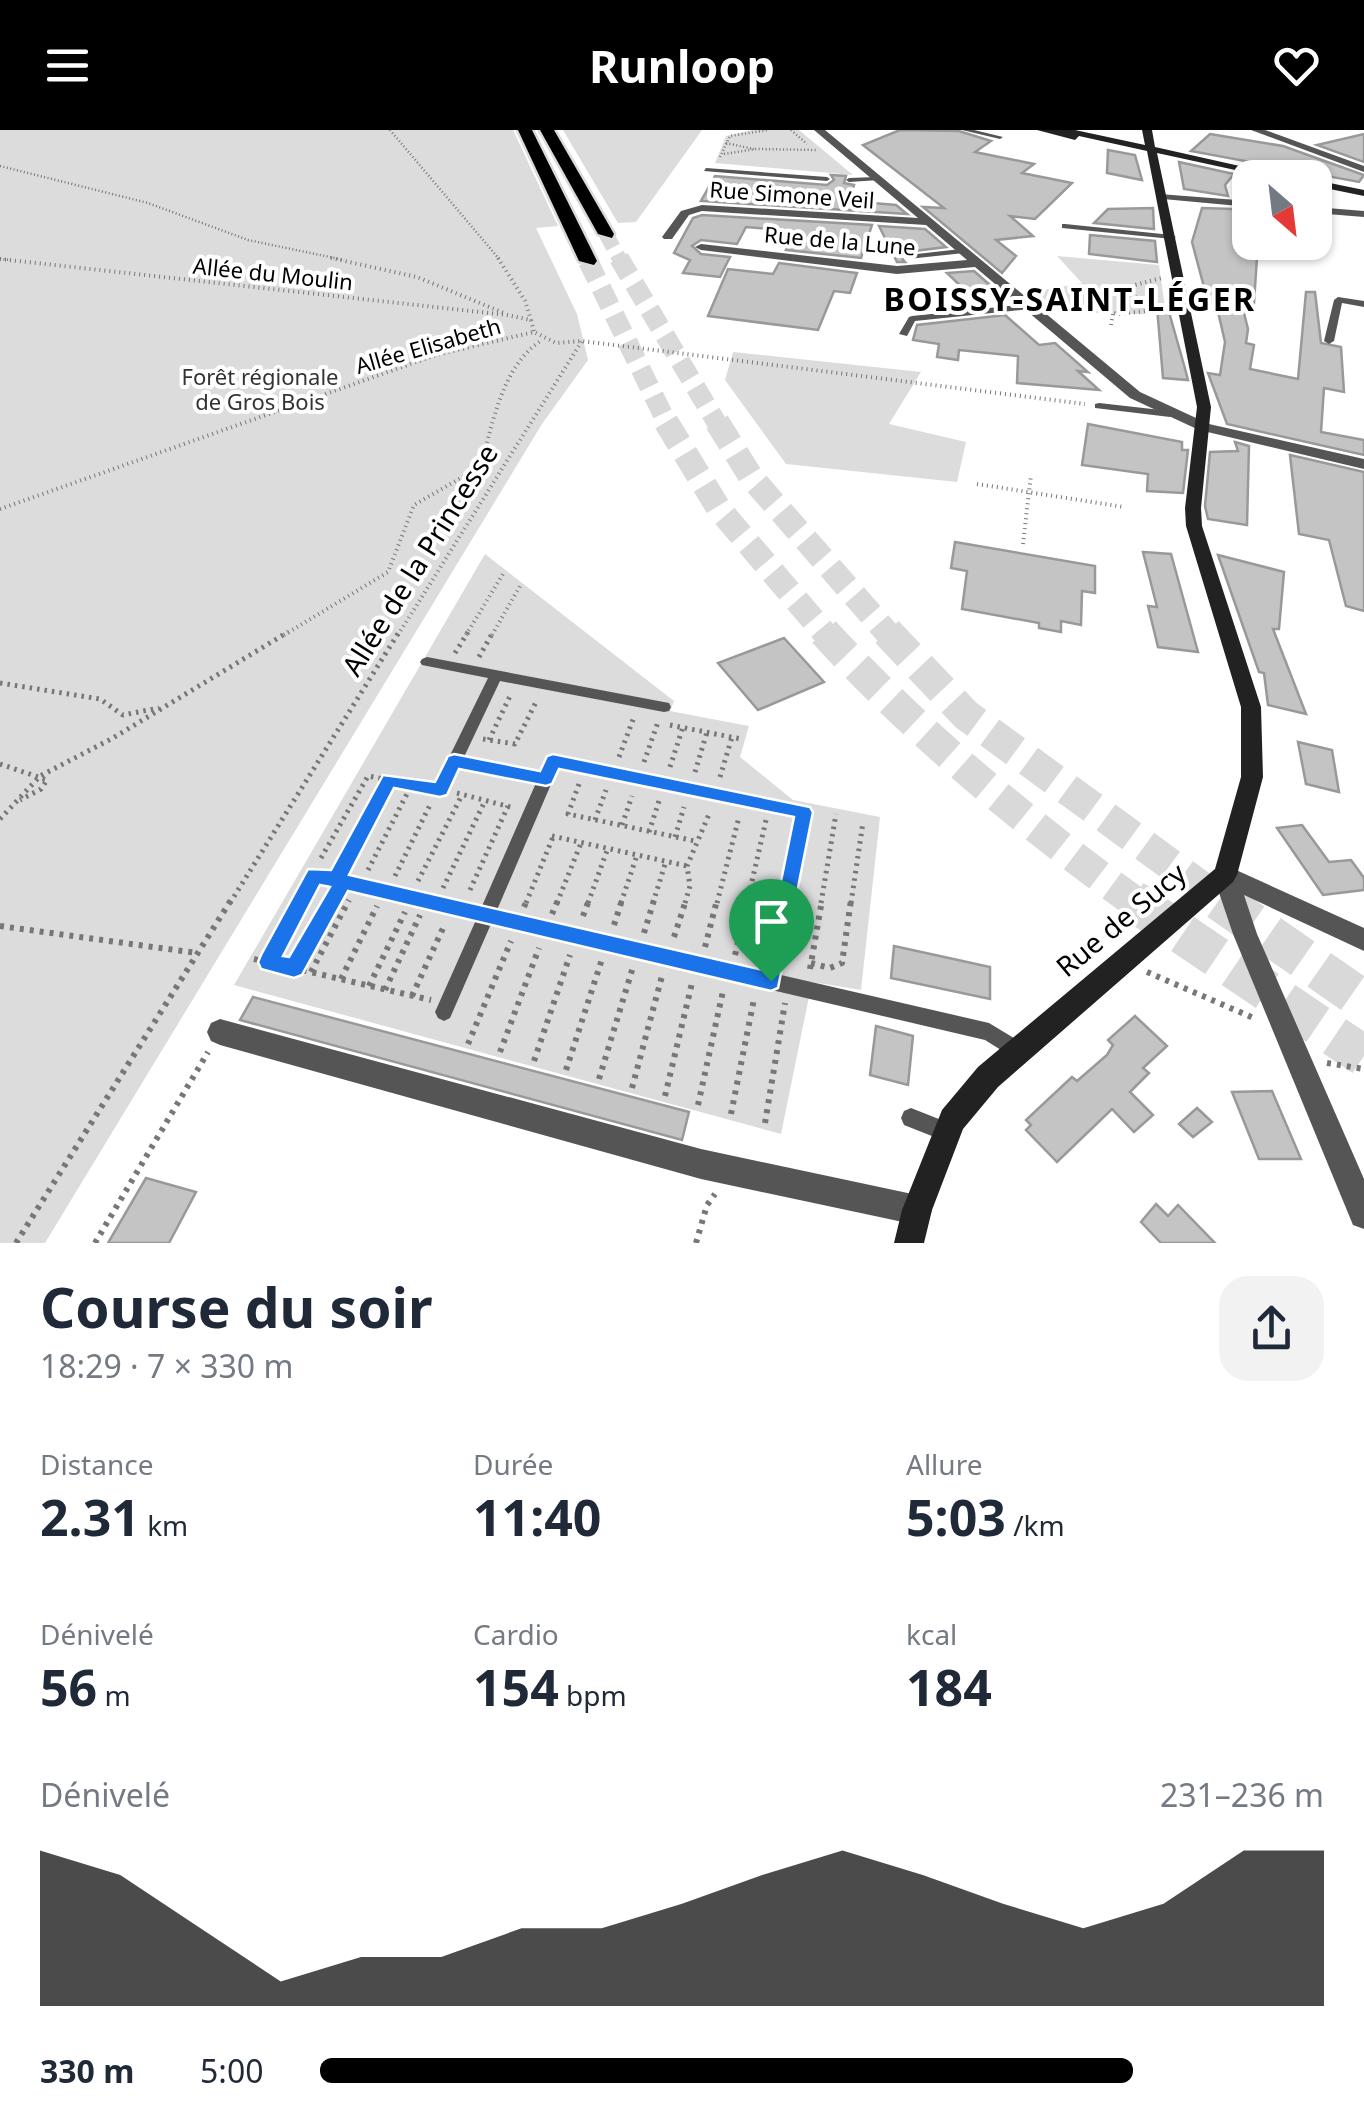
<!DOCTYPE html>
<html lang="fr">
<meta charset="utf-8">
<style>
body{margin:0;font-family:"Noto Sans",sans-serif;background:#f2f2f3;color:#1f2937;height:100vh;display:flex;flex-direction:column;font-size:38px;white-space:nowrap}
*{box-sizing:border-box;margin:0}
p{font-size:32px;color:#747a83}
.icon{flex:none;width:55px;height:55px;fill:none;stroke:currentColor;stroke-width:2;stroke-linecap:round;stroke-linejoin:round}
.map{position:relative;height:1113px;overflow:hidden}
.sheet{display:flex;flex-direction:column;background:#fff;flex:1}
.sheet>*{flex:none}
.needle{width:65px;rotate:152deg}
.controls{position:absolute;left:1232px;top:30px;display:grid;gap:20px}
.controls a{display:grid;place-items:center;width:100px;height:100px;border-radius:20px;background:#fff;box-shadow:0 2px 8px #0004;font-size:50px}
.pin{position:absolute;display:grid;place-items:center;width:85px;height:85px;color:#fff;margin:-102px -42px;border-radius:50% 50% 50% 0;rotate:-45deg;box-shadow:0 0 10px #0007}
.pin .icon{rotate:45deg}
.round{display:grid;place-items:center;flex:none;width:105px;height:105px;border-radius:30px;background:#f2f2f3}
.overview{display:flex;align-items:center;justify-content:space-between;height:170px;padding:0 40px}
h1{font-size:55px;font-weight:700;line-height:75px}
.figures{display:grid;grid-template-columns:repeat(3,1fr);gap:15px;height:170px;padding:10px 40px}
.figures div{display:grid;align-content:center}
.figures b{font-size:50px;font-weight:700}
.figures small{font-size:28px;font-weight:400}
.figures p{font-size:28px}
.chart{height:280px;padding:20px 40px}
.chart p{display:flex;justify-content:space-between}
.chart svg{width:100%;height:180px;margin-top:10px;fill:#000;opacity:.7}
ul{padding:0 40px;list-style:none;font-size:32px}
li{display:grid;grid-template-columns:160px 120px 1fr;align-items:center;height:75px}
li i{height:25px;border-radius:12px;background:#000}
header{display:flex;justify-content:space-between;align-items:center;height:130px;padding:0 40px;background:#000;color:#fff;font-size:45px;font-weight:700}
.map>svg:first-child{display:block}
.green{fill:#dcdcdc}
.building{fill:#c4c4c4;stroke:#999;stroke-width:2.5}
.lines{fill:none;stroke-linecap:round;stroke-linejoin:round}
.highway-tunnel-far4{stroke:#d9d9d9;stroke-width:15;stroke-dasharray:15 8;stroke-linecap:butt}
.highway-tunnel-far3{stroke:#d9d9d9;stroke-width:20;stroke-dasharray:20 10;stroke-linecap:butt}
.highway-tunnel-far2{stroke:#d9d9d9;stroke-width:25;stroke-dasharray:25 12;stroke-linecap:butt}
.highway-tunnel-far1{stroke:#d9d9d9;stroke-width:32;stroke-dasharray:32 16;stroke-linecap:butt}
.highway-tunnel{stroke:#d9d9d9;stroke-width:41;stroke-dasharray:41 20;stroke-linecap:butt}
.highway-casing{stroke:#dbdbdb;stroke-width:5}
.path-far3{stroke:#777;stroke-width:2.5;stroke-dasharray:1 2.5;stroke-linecap:butt}
.path-far2{stroke:#777;stroke-width:4;stroke-dasharray:1 4;stroke-linecap:butt}
.path-far1{stroke:#777;stroke-width:5;stroke-dasharray:2.5 5;stroke-linecap:butt}
.path{stroke:#777;stroke-width:6;stroke-dasharray:4 6;stroke-linecap:butt}
.lane{fill:#555;fill-rule:evenodd}
.street{fill:#555;fill-rule:evenodd}
.secondary{fill:#222;fill-rule:evenodd}
.highway{fill:#000;fill-rule:evenodd}
.route{fill:#1a73e8;stroke:#fff;stroke-width:2.5;fill-rule:evenodd}
.labels{text-anchor:middle;stroke-width:8;stroke-linejoin:round;paint-order:stroke}
.far-street-label{font-size:22px;fill:#000;stroke:#fff}
.far-park-label{font-size:22px;fill:#333;stroke:#fff}
.street-label{font-size:28px;fill:#000;stroke:#fff}
.far-district-label{font-size:32px;font-weight:bold;letter-spacing:2.5px;fill:#000;stroke:#fff}
</style>
<header><svg class="icon" aria-label="menu" viewBox="0 0 24 24"><path d="M4 6h16M4 12h16M4 18h16"/></svg>Runloop<svg class="icon" aria-label="heart" viewBox="0 0 24 24"><path d="M12 20l-8-8c-3-5 5-10 8-4 3-6 11-1 8 4z"/></svg></header>
<div class="map">
<svg width="1364" height="1113" viewBox="0 0 1364 1113">
<rect width="100%" height="100%" fill="#fff"/>
<g class="green">
<polygon points="0,0 513,0 558,96 536,98 577,184 588,230 542,294 45,1113 0,1113"/>
<polygon points="563,0 702,0 636,92 618,93"/>
<polygon points="752,0 799,0 853,45 715,33 726,6"/>
<polygon points="1057,126 1159,135 1166,185 1061,182 1033,162 1082,153"/>
<polygon points="733,222 921,242 889,294 966,312 957,352 786,334 725,250"/>
<polygon points="485,424 674,571 670,581 749,596 740,627 793,670 880,687 861,860 812,852 781,1004 234,855"/>
</g>
<g class="building">
<polygon points="900,0 959,1 991,11 975,22 1034,34 1022,43 1072,53 1035,89 1010,86 1033,106 996,110 1016,126 1002,143 923,77 944,78 863,15"/>
<polygon points="1210,4 1283,16 1364,45 1359,52 1191,21"/>
<polygon points="1364,4 1364,32 1317,15"/>
<polygon points="1108,20 1135,25 1142,50 1107,43"/>
<polygon points="1179,32 1234,44 1225,55 1228,66 1184,59"/>
<polygon points="831,45 846,46 844,53 854,55 849,71 896,75 907,84 701,71 715,46 827,55 834,50"/>
<polygon points="1153,78 1154,99 1094,93 1108,79"/>
<polygon points="1202,78 1233,79 1236,88 1250,89 1250,112 1258,112 1254,173 1241,171 1248,199 1246,213 1254,215 1250,239 1298,249 1306,162 1315,162 1321,213 1341,217 1344,262 1324,258 1321,302 1364,310 1364,325 1227,294 1208,243 1220,245 1225,212 1216,173 1208,172 1192,112"/>
<polygon points="702,85 872,95 861,128 786,120 796,101 746,97 737,114 701,110 692,116 701,124 730,127 720,147 683,143 690,130 674,123 693,88"/>
<polygon points="879,96 925,99 946,117 906,122 900,126 905,132 897,132"/>
<polygon points="1090,105 1155,111 1157,132 1089,124"/>
<polygon points="779,133 857,143 850,163 834,161 818,200 708,186 728,139 773,144"/>
<polygon points="974,141 991,156 984,165 972,167 947,143"/>
<polygon points="1167,175 1184,235 1188,250 1163,248 1157,177"/>
<polygon points="1005,185 1039,215 1055,213 1088,242 1078,241 1099,260 1017,253 1018,226 959,220 958,230 937,227 939,214 913,210 917,195"/>
<polygon points="1088,294 1182,312 1182,320 1188,320 1183,363 1147,361 1148,344 1082,335"/>
<polygon points="1235,312 1249,316 1247,395 1208,389 1205,376 1210,322 1238,321"/>
<polygon points="1290,325 1364,342 1364,481 1346,476 1329,410 1299,404"/>
<polygon points="955,412 1095,436 1095,463 1082,461 1081,495 1061,491 1061,502 1039,498 1039,493 962,479 967,441 951,438"/>
<polygon points="1143,422 1171,424 1198,522 1158,517 1148,476 1157,477"/>
<polygon points="1218,425 1284,442 1279,499 1273,499 1306,584 1268,575 1264,543 1259,542"/>
<polygon points="784,508 824,552 758,580 718,533"/>
<polygon points="1298,612 1332,620 1339,662 1306,654"/>
<polygon points="1302,695 1329,732 1351,730 1364,748 1364,760 1323,765 1277,698"/>
<polygon points="894,816 990,837 990,869 891,848"/>
<polygon points="253,867 689,982 682,1010 240,890"/>
<polygon points="1135,886 1167,916 1143,938 1149,943 1130,962 1153,985 1134,1002 1112,979 1057,1032 1026,1000 1031,995 1026,990 1072,947 1077,951 1107,925 1113,915 1108,910"/>
<polygon points="876,896 913,906 908,955 870,945"/>
<polygon points="1272,961 1286,994 1301,1029 1259,1029 1232,962"/>
<polygon points="1197,978 1212,992 1193,1007 1179,994"/>
<polygon points="146,1048 196,1062 169,1113 108,1113"/>
<polygon points="1156,1074 1168,1086 1178,1075 1215,1113 1161,1113 1141,1092"/>
</g>
<g class="lines">
<polyline class="highway-tunnel-far4" points="606,104 620,130"/>
<g class="highway-tunnel-far3">
<polyline points="619,128 718,295"/>
<polyline points="588,131 668,295"/>
</g>
<g class="highway-tunnel-far2">
<polyline points="666,292 719,379 826,505"/>
<polyline points="717,292 751,347 889,505"/>
</g>
<g class="highway-tunnel-far1">
<path d="M 824,502 C 917,603 1024,692 1136,773"/>
<polyline points="887,502 966,585 1223,773"/>
</g>
<g class="highway-tunnel">
<polyline points="1132,770 1364,926"/>
<polyline points="1219,770 1364,871"/>
</g>
<defs>
<g id="highway">
<polygon points="518,0 532,0 597,131 594,135 579,131"/>
<polygon points="540,0 554,0 614,104 612,108 598,104"/>
</g>
</defs>
<use href="#highway" class="highway-casing"/>
<g class="path-far3">
<polyline points="390,0 500,130"/>
<polyline points="791,0 807,14"/>
<polyline points="726,13 754,19"/>
<polyline points="724,24 756,19 818,20"/>
<polyline points="720,27 730,6 768,0"/>
<polyline points="0,36 148,73 248,110 344,130"/>
<polyline points="0,129 11,130"/>
</g>
<g class="path-far2">
<polyline points="331,128 417,147 504,183"/>
<polyline points="498,128 525,171 531,190"/>
<polyline points="0,129 507,185 531,190 534,202"/>
<polyline points="1100,178 1117,184 1145,181 1147,178 1126,158"/>
<polyline points="1147,178 1152,172 1164,179"/>
<polyline points="1059,181 1100,178 1103,163 1162,148"/>
<polyline points="1111,195 1113,183"/>
<polyline points="977,354 1124,377"/>
<polyline points="0,379 436,225 534,202 556,213 582,211 1085,274"/>
<polyline points="1023,414 1031,345"/>
<path d="M 284,505 L 388,442 L 414,375 L 480,337 C 493,294 502,235 542,210"/>
<polyline points="398,505 582,211"/>
<polyline points="466,505 503,444"/>
<polyline points="492,505 520,456"/>
</g>
<g class="path-far1">
<polyline points="455,523 468,502"/>
<polyline points="479,527 493,502"/>
<polyline points="0,553 100,569 123,585 159,578"/>
<polyline points="670,595 741,609"/>
<polyline points="483,609 515,614 537,570"/>
<polyline points="489,610 511,564"/>
<polyline points="619,627 634,587"/>
<polyline points="644,632 658,592"/>
<polyline points="0,634 47,650 41,659 20,670"/>
<polyline points="670,637 683,597"/>
<polyline points="695,642 707,602"/>
<polyline points="720,647 732,607"/>
<polyline points="579,654 568,684 695,711"/>
<polyline points="457,663 514,678"/>
<polyline points="0,689 40,646 113,608 288,502"/>
<polyline points="595,690 606,660"/>
<polyline points="622,695 632,666"/>
<polyline points="649,702 659,671"/>
<polyline points="552,706 687,736"/>
<polyline points="675,707 684,677"/>
<polyline points="321,728 368,646 426,657"/>
<polyline points="344,734 390,650"/>
<polyline points="368,740 412,654"/>
<polyline points="395,746 430,675"/>
<polyline points="418,751 461,667"/>
<polyline points="443,758 485,671"/>
<polyline points="470,760 508,676"/>
<polyline points="230,773 399,502"/>
<polyline points="300,773 307,760"/>
<polyline points="331,773 334,767"/>
<polyline points="526,773 553,707"/>
<polyline points="557,773 581,713"/>
<polyline points="588,773 608,718"/>
<polyline points="621,773 637,725"/>
<polyline points="653,773 666,731"/>
<polyline points="685,773 690,756 687,736 710,682"/>
<polyline points="717,773 739,687"/>
<polyline points="747,773 766,690"/>
<polyline points="821,773 836,684"/>
<polyline points="851,773 863,692"/>
</g>
<g class="path">
<polyline points="524,777 527,770"/>
<polyline points="552,784 558,770"/>
<polyline points="583,786 589,770"/>
<polyline points="614,795 622,770"/>
<polyline points="0,796 197,823"/>
<polyline points="644,803 654,770"/>
<polyline points="674,807 686,770"/>
<polyline points="705,817 717,770"/>
<polyline points="735,825 748,770"/>
<polyline points="254,829 431,870"/>
<polyline points="268,832 302,770"/>
<polyline points="811,833 830,838 842,833 851,770"/>
<polyline points="295,838 332,770"/>
<polyline points="810,839 822,770"/>
<polyline points="311,842 349,770"/>
<polyline points="1147,842 1256,889"/>
<polyline points="341,849 377,776"/>
<polyline points="369,856 405,782"/>
<polyline points="385,860 420,785"/>
<polyline points="412,866 444,796"/>
<polyline points="468,914 511,811"/>
<polyline points="500,922 539,818"/>
<polyline points="534,931 570,825"/>
<polyline points="1327,933 1364,939"/>
<polyline points="566,940 602,829"/>
<polyline points="599,949 633,837"/>
<polyline points="632,958 662,846"/>
<polyline points="665,966 692,853"/>
<polyline points="698,975 723,861"/>
<polyline points="731,984 754,869"/>
<polyline points="765,993 785,873"/>
<polyline points="16,1113 231,770"/>
<polyline points="95,1113 208,922"/>
<polyline points="696,1113 707,1075 715,1064"/>
</g>
<g class="lane">
<polygon points="962,0 974,0 1003,7 1000,9"/>
<polygon points="706,38 827,47 830,49 827,51 704,41"/>
<polygon points="877,47 879,50 849,52 846,50 849,48"/>
<polygon points="1065,94 1172,105 1176,107 1172,109 1062,98 1062,94"/>
<polygon points="961,119 964,119 964,123 908,129 904,127 908,125"/>
<polygon points="1338,167 1364,171 1364,177 1342,173 1334,211 1329,214 1324,211 1334,170"/>
<polygon points="1027,174 1031,177 1030,179 915,191 907,206 899,204 909,187 912,186"/>
<polygon points="1099,273 1170,281 1175,284 1170,287 1095,278 1095,274"/>
<path d="M 427,527 L 669,573 L 671,577 L 669,581 L 664,582 L 500,551 L 464,627 L 541,642 L 548,627 L 553,625 L 809,678 L 812,682 L 781,845 L 989,893 L 1024,914 L 1026,921 L 1024,928 L 1017,930 L 985,910 L 491,794 L 450,888 L 444,891 L 438,888 L 435,882 L 476,790 L 315,752 L 309,750 L 307,745 L 309,740 L 315,738 L 482,776 L 536,653 L 459,638 L 446,664 L 441,666 L 436,664 L 433,660 L 488,548 L 422,535 L 420,532 L 422,529 ZM 558,638 L 795,687 L 764,841 L 497,780 Z"/>
<polygon points="911,978 954,995 957,1002 954,1009 947,1012 904,995 901,988 904,981"/>
</g>
<g class="street">
<polygon points="814,0 825,0 1140,262 1209,294 1364,329 1364,339 1199,300 1130,268 975,137 897,144 701,120 695,117 701,114 897,136 967,130 926,95 702,81 689,85 672,109 664,109 662,107 681,81 702,75 918,88"/>
<polygon points="1251,0 1265,0 1364,36 1364,42"/>
<polygon points="1159,64 1250,71 1250,77 1163,69 1158,66"/>
<polygon points="1315,77 1364,81 1364,87 1315,83"/>
<polygon points="1225,735 1364,798 1364,821 1244,765 1257,804 1364,1049 1364,1099 1353,1095 1233,804 1213,745 1217,738"/>
<polygon points="220,889 701,1019 917,1065 928,1069 932,1080 928,1091 917,1095 701,1049 220,915 211,911 207,902 211,893"/>
</g>
<g class="secondary">
<polygon points="1037,0 1075,0 1145,15 1142,0 1152,0 1155,17 1293,48 1272,48 1157,23 1211,277 1201,378 1202,396 1261,577 1263,647 1237,745 1233,752 998,957 963,999 932,1080 924,1113 894,1113 902,1080 942,980 978,937 1215,739 1241,647 1241,577 1186,396 1185,378 1197,277 1147,21 1079,6 1075,10"/>
<polygon points="1315,50 1364,60 1364,66 1315,56"/>
</g>
<use href="#highway" class="highway"/>
</g>
<path class="route" d="M 454,624 L 540,641 L 547,626 L 553,624 L 810,677 L 813,682 L 778,858 L 771,861 L 348,761 L 302,845 L 294,848 L 261,839 L 258,832 L 261,825 L 308,739 L 331,740 L 383,645 L 435,652 L 448,626 ZM 459,639 L 546,656 L 552,654 L 559,639 L 794,687 L 763,840 L 349,745 L 394,658 L 440,667 L 447,665 ZM 320,755 L 330,757 L 289,827 L 283,826 Z"/>
<g class="labels">
<g class="far-street-label">
<text transform="translate(792 65) rotate(4)" y="8">Rue Simone Veil</text>
<text transform="translate(840 111) rotate(5)" y="8">Rue de la Lune</text>
<text transform="translate(273 144) rotate(6)" y="8">Allée du Moulin</text>
<text transform="translate(428 216) rotate(-16)" y="8">Allée Elisabeth</text>
</g>
<g class="far-park-label">
<text x="260" y="255">Forêt régionale<tspan x="260" dy="25">de Gros Bois</tspan></text>
</g>
<g class="street-label">
<text transform="translate(420 430) rotate(-58)" y="10">Allée de la Princesse</text>
<text transform="translate(1121 790) rotate(-40)" y="10">Rue de Sucy</text>
</g>
<g class="far-district-label">
<text x="1070" y="181">BOISSY-SAINT-LÉGER</text>
</g>
</g>
</svg>
<div class="controls">
<a><svg class="needle" viewBox="-14 -14 28 28"><path d="M0-13l5 13h-10z" fill="#e53935"/><path d="M0 13l5-13h-10z" fill="#747a83"/></svg></a>
</div>
<div class="pin" style="left:771px;top:851px;background:#1e9e55"><svg class="icon" aria-label="arrive" viewBox="0 0 24 24"><path d="M6 21V4h12l-3 4 3 4H6"/></svg></div>
</div>
<section class="sheet">
<div class="overview"><div><h1>Course du soir</h1><p>18:29 · 7 × 330 m</p></div><a class="round"><svg class="icon" aria-label="share" viewBox="0 0 24 24"><path d="M12 15V3M7 8l5-5 5 5M5 13v7h14v-7"/></svg></a></div>
<div class="figures">
<div><p>Distance</p><b>2.31<small> km</small></b></div>
<div><p>Durée</p><b>11:40</b></div>
<div><p>Allure</p><b>5:03<small> /km</small></b></div>
</div>
<div class="figures">
<div><p>Dénivelé</p><b>56<small> m</small></b></div>
<div><p>Cardio</p><b>154<small> bpm</small></b></div>
<div><p>kcal</p><b>184</b></div>
</div>
<div class="chart"><p><span>Dénivelé</span>231–236 m</p>
<svg viewBox="0 0 160 44" preserveAspectRatio="none"><path d="M0 44V6L10 12L20 25L30 38L40 32L50 32L60 25L70 25L80 19L90 12L100 6L110 12L120 19L130 25L140 19L150 6L160 6V44z"/></svg>
</div>
<ul>
<li><b>330 m</b>5:00<i style="width:81%"></i></li>
</ul>
</section>
